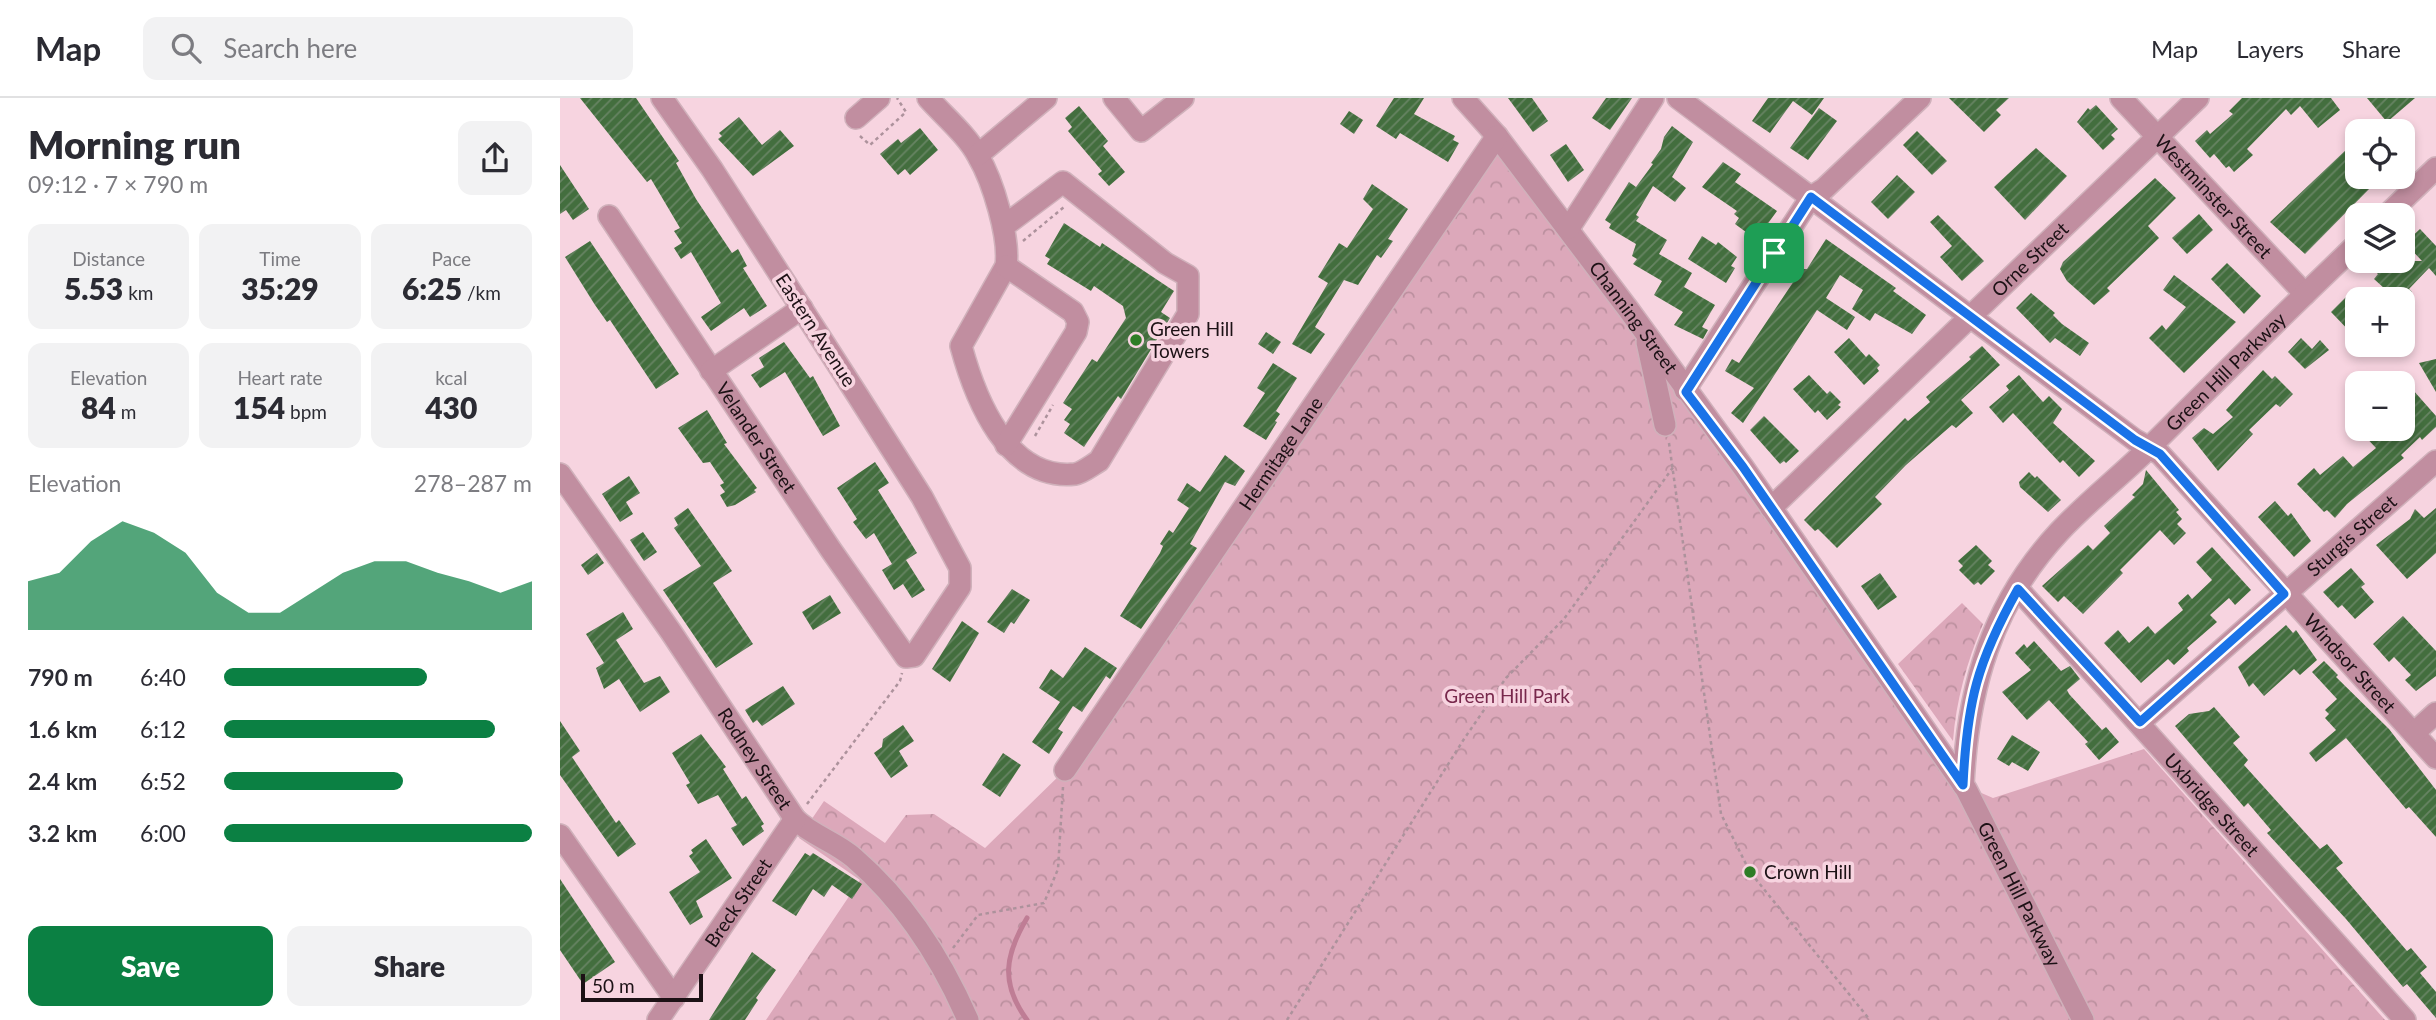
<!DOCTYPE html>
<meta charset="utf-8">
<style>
body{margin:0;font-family:Lato,sans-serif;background:#f2f2f3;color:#2b2b33;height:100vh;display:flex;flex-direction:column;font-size:26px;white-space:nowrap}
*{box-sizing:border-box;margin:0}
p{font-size:23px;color:#7c7c81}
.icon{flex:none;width:38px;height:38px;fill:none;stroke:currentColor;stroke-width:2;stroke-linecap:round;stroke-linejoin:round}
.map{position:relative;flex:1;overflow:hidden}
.details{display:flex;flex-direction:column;background:#fff;width:560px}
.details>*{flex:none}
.tools{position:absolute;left:1785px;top:21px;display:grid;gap:14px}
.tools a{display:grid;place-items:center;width:70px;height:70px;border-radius:14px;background:#fff;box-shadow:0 4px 10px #0003;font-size:35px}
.scale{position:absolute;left:21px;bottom:18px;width:122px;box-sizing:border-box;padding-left:7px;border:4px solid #1c1115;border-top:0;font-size:19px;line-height:24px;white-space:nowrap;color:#1c1115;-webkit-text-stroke:5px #f7d4e0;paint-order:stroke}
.pin{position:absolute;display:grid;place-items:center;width:60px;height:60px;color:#fff;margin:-30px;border-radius:14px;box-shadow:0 4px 10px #0006}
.round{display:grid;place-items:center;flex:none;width:74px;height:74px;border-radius:14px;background:#f2f2f3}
.headline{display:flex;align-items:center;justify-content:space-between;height:119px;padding:0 28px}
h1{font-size:38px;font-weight:800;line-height:52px}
.metrics{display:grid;grid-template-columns:repeat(3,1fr);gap:10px;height:119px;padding:7px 28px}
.metrics div{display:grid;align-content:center;border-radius:14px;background:#f2f2f3;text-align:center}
.metrics b{font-size:30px;font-weight:800}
.metrics small{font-size:19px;font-weight:400}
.metrics p{font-size:19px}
.chart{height:196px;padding:14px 28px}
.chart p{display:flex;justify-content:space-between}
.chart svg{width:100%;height:126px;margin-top:7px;fill:#0b8043;opacity:.7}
.cta{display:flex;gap:14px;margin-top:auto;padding:14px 28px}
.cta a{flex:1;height:80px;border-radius:14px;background:#0b8043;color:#fff;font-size:28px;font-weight:800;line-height:80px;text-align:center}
.cta a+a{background:#f2f2f3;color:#2b2b33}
ul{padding:0 28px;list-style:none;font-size:23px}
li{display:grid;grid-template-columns:112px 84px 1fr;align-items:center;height:52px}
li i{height:18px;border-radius:9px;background:#0b8043}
header{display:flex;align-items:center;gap:42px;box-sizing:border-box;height:98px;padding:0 35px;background:#fff;border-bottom:2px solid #e1e1e2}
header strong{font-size:33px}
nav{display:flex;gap:38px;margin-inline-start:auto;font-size:24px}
.search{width:490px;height:63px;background:#f2f2f3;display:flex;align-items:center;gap:18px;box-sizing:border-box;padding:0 24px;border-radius:14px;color:#7c7c81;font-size:26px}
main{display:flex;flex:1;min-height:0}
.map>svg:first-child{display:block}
.park{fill:url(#park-crowns)}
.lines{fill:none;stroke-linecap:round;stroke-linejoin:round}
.stream{stroke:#bf7d95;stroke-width:5}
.building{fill:url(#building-hatch)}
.minor-casing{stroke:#d0b1bb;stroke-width:24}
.path{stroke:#ad929c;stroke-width:2.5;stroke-dasharray:3.5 3.5;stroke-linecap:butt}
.minor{stroke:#c18ea0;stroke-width:21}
.route-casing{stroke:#fff;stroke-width:14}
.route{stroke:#1a73e8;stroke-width:9}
.poi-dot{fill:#2e7d26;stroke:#f7d4e0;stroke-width:2.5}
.labels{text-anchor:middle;stroke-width:7;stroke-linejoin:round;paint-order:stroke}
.street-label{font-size:19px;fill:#1c1115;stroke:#f7d4e0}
.poi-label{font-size:19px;fill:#1c1115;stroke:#f7d4e0;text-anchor:start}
.park-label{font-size:19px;fill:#78284c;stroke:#f7d4e0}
</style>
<header>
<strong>Map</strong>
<div class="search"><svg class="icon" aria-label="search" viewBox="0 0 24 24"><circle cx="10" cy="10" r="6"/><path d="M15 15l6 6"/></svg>Search here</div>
<nav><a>Map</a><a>Layers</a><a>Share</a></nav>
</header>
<main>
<section class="details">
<div class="headline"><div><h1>Morning run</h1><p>09:12 · 7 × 790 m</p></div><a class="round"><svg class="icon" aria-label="share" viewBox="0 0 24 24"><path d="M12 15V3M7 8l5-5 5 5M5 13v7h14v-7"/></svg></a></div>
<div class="metrics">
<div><p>Distance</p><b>5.53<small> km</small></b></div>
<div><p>Time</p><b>35:29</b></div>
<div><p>Pace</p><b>6:25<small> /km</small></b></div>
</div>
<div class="metrics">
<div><p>Elevation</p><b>84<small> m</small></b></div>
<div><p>Heart rate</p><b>154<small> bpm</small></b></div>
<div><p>kcal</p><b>430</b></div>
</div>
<div class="chart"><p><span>Elevation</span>278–287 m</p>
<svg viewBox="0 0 160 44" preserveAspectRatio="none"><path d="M0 44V27L10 24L20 13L30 6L40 10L50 17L60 31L70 38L80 38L90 31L100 24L110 20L120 20L130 24L140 27L150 31L160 27V44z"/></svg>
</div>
<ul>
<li><b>790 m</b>6:40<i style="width:66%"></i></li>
<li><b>1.6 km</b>6:12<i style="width:88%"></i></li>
<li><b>2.4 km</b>6:52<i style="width:58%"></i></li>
<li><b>3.2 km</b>6:00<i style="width:100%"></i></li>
</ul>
<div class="cta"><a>Save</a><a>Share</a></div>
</section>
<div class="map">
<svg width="1876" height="922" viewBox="0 0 1876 922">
<defs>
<pattern id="park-crowns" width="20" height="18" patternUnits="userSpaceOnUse" patternTransform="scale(1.75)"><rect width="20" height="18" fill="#dca8ba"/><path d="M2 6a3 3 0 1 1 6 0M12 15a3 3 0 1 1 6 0" fill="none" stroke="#bc909f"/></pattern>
<pattern id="building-hatch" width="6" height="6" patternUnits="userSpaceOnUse" patternTransform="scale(1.75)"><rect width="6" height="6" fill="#436e3e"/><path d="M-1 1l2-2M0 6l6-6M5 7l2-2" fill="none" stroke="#678463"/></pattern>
</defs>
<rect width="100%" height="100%" fill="#f7d4e0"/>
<g class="park">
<polygon points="937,38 1403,687 1433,700 1584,651 1825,922 206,922 300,782 239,740 264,703 325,745 346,717 374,716 425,750 505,672"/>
<path d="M 1402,505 L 1423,526 C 1407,563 1396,603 1393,643 L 1338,566 Z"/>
</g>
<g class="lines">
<path class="stream" d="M 467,922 C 440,885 445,857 467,820"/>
</g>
<g class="building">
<polygon points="20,0 76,0 119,63 116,65 136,101 172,155 178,151 187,168 183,170 207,208 190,219 184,210 151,233 141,219 161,205 131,154 121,161 114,150 122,145 114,133 120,130 91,81 87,84"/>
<polygon points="834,0 864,0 854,16 895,38 893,42 899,45 888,64 840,35 836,41 816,28"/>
<polygon points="948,0 972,0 988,23 973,34"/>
<polygon points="1046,0 1072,0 1050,32 1032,20"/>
<polygon points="1208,0 1264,0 1252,17 1233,3 1210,35 1192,23"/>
<polygon points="1389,0 1449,0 1436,12 1441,17 1424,34"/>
<polygon points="1682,0 1771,0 1780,12 1758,30 1740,8 1731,17 1726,11 1687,51 1693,57 1674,74 1669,68 1666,70 1654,56 1650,60 1635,43 1647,32 1650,36 1673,16 1669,13"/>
<polygon points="1807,0 1855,0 1827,24"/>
<polygon points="1536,7 1558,31 1551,37 1555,41 1543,52 1517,24 1528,10 1530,12"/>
<polygon points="519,8 548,43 543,48 565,74 549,88 538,76 542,73 508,33 512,29 505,20"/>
<polygon points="1259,10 1277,23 1248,62 1230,50"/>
<polygon points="789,13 803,22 794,36 780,26"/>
<polygon points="179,19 202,47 220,32 234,48 193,78 158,41 162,38 159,35"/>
<polygon points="1112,28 1133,44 1112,79 1126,90 1115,104 1093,88 1076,117 1079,119 1076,123 1107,142 1099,156 1132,175 1124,189 1155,207 1142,229 1148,232 1143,241 1114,227 1123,214 1094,197 1102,183 1073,166 1077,161 1072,158 1076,146 1049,130 1051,126 1045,122 1069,84 1076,89 1093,66 1091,65 1101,51 1104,39"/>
<polygon points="360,30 378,52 350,77 345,71 338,77 320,56 338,41 341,45"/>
<polygon points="1357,33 1387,63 1372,77 1343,47"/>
<polygon points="1006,46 1024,72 1008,84 990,57"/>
<polygon points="1476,50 1507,78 1465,122 1434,89"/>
<polygon points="1788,50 1797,59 1797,79 1808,79 1815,85 1745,156 1710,124"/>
<polygon points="1163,64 1181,76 1175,84 1217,113 1201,135 1194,131 1190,137 1175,126 1179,120 1174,116 1177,113 1142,89"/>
<polygon points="0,67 29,111 13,122 6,112 0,116"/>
<polygon points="1337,77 1355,94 1328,121 1311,104"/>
<polygon points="1595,80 1616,100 1588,128 1599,140 1547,190 1550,193 1534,207 1507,183 1500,171 1503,164"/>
<polygon points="812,86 848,111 828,141 833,143 821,160 817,157 798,187 784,182 755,229 765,236 751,256 732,246 768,185 758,179 779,145 787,150 813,111 803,101"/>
<polygon points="1639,116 1653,132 1627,156 1612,140"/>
<polygon points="1378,117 1424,163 1402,183 1380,159 1392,148 1370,124"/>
<polygon points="504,125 540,149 542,145 614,193 601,214 610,220 561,301 558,298 524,349 504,335 510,326 504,322 512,311 503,305 532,261 537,264 566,220 563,208 534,188 531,193 487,166 490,161 485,158"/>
<polygon points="1860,131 1876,148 1876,178 1869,170 1849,191 1852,194 1845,201 1836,201 1814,181 1818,176 1812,170 1819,163 1862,163 1845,145"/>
<polygon points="1142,138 1156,147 1158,144 1177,159 1171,168 1175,170 1166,185 1128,161"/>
<polygon points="1266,141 1336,190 1333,193 1366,217 1352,236 1315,215 1310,223 1292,211 1303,192 1280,177 1266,200 1295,219 1287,232 1257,212 1183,325 1171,315 1194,290 1165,273 1172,261 1179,265 1242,171 1247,171"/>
<polygon points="30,143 119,276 96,291 50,222 47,224 35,207 5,159"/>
<polygon points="1667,165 1701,198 1684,216 1651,181"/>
<polygon points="1614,177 1676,224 1624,275 1589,240 1602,227 1606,232 1626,209 1603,192"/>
<polygon points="1471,195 1495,215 1493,217 1502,226 1529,245 1520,258 1495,240 1490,245 1456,210"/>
<polygon points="1788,197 1797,206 1797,241 1771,214"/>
<polygon points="706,234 721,244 713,256 698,246"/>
<polygon points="1289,240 1306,259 1309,256 1320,267 1317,270 1319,273 1304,287 1274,254"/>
<polygon points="1741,240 1752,251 1760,242 1769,252 1745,271 1728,254"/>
<polygon points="224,244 250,280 253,278 280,328 263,338 225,274 200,290 191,277 204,269 199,260"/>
<polygon points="1422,248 1440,267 1401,302 1413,315 1396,330 1392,327 1346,367 1315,399 1322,406 1277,450 1258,431 1255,433 1244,422 1345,320 1348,323 1370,304 1366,299 1411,261 1409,259"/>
<polygon points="1876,261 1876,294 1859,265"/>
<polygon points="713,265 737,280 716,313 720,316 715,323 717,324 706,342 683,328 705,295 697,290"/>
<polygon points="1703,272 1712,281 1715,278 1733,296 1720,309 1716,306 1689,332 1693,336 1658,373 1632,340 1644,330 1653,336 1673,319 1666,312"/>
<polygon points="1249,277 1267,296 1270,293 1281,304 1278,307 1281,309 1267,322 1258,312 1255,315 1233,291"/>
<polygon points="1459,277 1483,304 1489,298 1502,311 1493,325 1535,363 1519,379 1503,362 1500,365 1453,315 1443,325 1429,309 1449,292 1446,288"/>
<polygon points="1853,292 1876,318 1876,329 1862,342 1860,339 1841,357 1844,360 1787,406 1775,420 1767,412 1764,414 1737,386 1754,370 1760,377 1783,358 1793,369 1816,350 1798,331 1843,331 1843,301"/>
<polygon points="147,312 167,345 164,346 197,390 194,392 196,394 175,407 167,409 160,397 165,394 160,387 164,385 150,364 143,365 118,330"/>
<polygon points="1204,318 1239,353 1226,365 1224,363 1220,366 1190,332"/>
<polygon points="665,357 685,373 675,388 665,384 630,446 637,450 581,531 560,518 600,455 603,448 600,446 609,432 613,435 629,410 617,402 627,385 640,394"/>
<polygon points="315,364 329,385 318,392 357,455 346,462 365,492 352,500 343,486 334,492 322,472 332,466 314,435 306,441 293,424 297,421 277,390"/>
<polygon points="1586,372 1619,412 1616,414 1622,421 1617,426 1626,435 1614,447 1600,432 1560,472 1563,475 1523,516 1504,498 1498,504 1482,488 1528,447 1533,452 1550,435 1544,428 1575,399 1572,397 1583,386"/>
<polygon points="1469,374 1475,380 1477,378 1501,402 1488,414 1460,389 1459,384"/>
<polygon points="69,378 80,395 66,404 73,416 60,424 42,396"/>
<polygon points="1715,403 1728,418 1731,415 1751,443 1734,459 1698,419"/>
<polygon points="128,410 172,473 153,485 193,546 156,570 103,492 141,468 114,430 118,427 114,420"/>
<polygon points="1876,410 1876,455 1847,481 1816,447 1850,421 1855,411 1864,420"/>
<polygon points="83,434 97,454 84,463 70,442"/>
<polygon points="1416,447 1432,463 1428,467 1435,473 1421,487 1418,484 1414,487 1399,472 1403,468 1398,463"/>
<polygon points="1652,449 1691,492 1675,507 1669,500 1650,517 1657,524 1627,550 1629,553 1614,567 1608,561 1581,585 1544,545 1558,532 1569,545 1588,528 1595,536 1623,512 1618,505 1628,496 1632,501 1652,482 1636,464"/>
<polygon points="37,455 44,465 28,477 21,467"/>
<polygon points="1791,470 1805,486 1801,489 1814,504 1795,521 1782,507 1778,510 1763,494"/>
<polygon points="1320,475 1337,499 1318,512 1301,488"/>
<polygon points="452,491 470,502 454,526 451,524 444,535 427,524"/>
<polygon points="270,497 281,515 253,532 242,514"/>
<polygon points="63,514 73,531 56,542 84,585 100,578 110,594 80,614 59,581 44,591 36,570 44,565 26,536"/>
<polygon points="1843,518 1876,553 1876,578 1856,593 1845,582 1851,577 1834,559 1829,564 1813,546"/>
<polygon points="402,523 419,535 390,584 372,571"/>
<polygon points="1726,527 1733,535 1736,532 1757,562 1740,577 1734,571 1704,598 1693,585 1689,589 1678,569"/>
<polygon points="1474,543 1501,573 1510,568 1520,581 1507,592 1509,596 1542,632 1546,629 1559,644 1539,662 1525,646 1528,644 1489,602 1467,622 1442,594 1471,572 1455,555 1464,546 1467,550"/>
<polygon points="525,549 557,570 550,581 546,578 522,614 513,608 498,631 503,634 489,656 472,644 500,604 479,590 491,571 503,580"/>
<polygon points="1764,563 1778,577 1776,579 1829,631 1876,692 1876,739 1849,709 1846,711 1786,640 1756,664 1749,655 1776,632 1765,620 1769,616 1765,612 1777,601 1752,574"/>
<polygon points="223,588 235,606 202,628 197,622 193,625 185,612"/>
<polygon points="1654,609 1680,639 1673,645 1688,662 1684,667 1760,751 1767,746 1783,765 1776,770 1847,853 1851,850 1867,869 1860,875 1876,894 1876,920 1847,886 1843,889 1786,821 1707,735 1711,732 1688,705 1684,709 1615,628 1629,616 1649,613"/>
<polygon points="0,623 20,653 12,659 56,725 59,722 76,746 58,759 0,677"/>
<polygon points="343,627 354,643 339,653 348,668 331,680 314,655 322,649 323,641"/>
<polygon points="141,636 166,669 163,671 182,701 186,698 204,726 201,728 204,733 183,748 171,730 177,727 158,697 138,706 126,687 130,685 112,655"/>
<polygon points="1452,637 1480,654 1468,673 1452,664 1449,668 1437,661"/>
<polygon points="443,655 461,667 440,699 422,687"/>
<polygon points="146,741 172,780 136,803 143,819 130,827 109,794 140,774 129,758 133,755 131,752"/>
<polygon points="245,755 250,758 253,755 302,786 292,801 272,787 264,799 253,791 236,818 212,803"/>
<polygon points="0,781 55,864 23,886 0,852"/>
<polygon points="192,854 216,872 196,900 198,902 185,922 149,922"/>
</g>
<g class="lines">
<defs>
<g id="minor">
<path d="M 368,0 C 384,18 407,37 418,58 C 433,83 450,140 446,168 L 401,248 C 415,300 447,383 515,376 C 522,375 532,367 539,363 L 628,216 L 628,178 L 605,165 L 503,84 L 444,128"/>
<polyline points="554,0 581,33 623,0"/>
<path id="s1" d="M 903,0 L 937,38 L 1068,211 L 1183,369 L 1406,691 L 1523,922"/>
<path id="s2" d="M 1118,0 L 1575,342 L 1600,356 L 1876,660"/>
<path id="s3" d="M 1561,0 L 1745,196"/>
<polyline points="296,20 319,0"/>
<polyline points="418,57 486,0"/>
<polyline points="1827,117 1876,70"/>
<path id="s4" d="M 49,118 L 271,452 L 346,559 L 354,558 L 400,489 L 400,470 L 362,399 L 298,298 L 152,71 L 102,0"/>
<polyline points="1009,130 1093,0"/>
<polyline points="1087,244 1105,327"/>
<polyline points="151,273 242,210"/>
<polyline points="1125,292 1251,99 1264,91 1360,0"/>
<polyline points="446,347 516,234 518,224 513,214 446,168"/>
<path id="s5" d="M 0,376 L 111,534 L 235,721 C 251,737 276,744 294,760 C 345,804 381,860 408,922"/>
<path id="s6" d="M 1211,410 L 1638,0"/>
<path id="s7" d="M 1458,491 L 1845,922"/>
<path id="s8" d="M 1580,624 L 1876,363"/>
<polyline points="1854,635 1876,615"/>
<path id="s9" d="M 505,672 L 937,38"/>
<path id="s10" d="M 1403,687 C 1408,590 1431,507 1499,434 C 1528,403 1562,377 1592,347 C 1660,279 1728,212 1797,146"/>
<polyline points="0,737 114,900"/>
<path id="s11" d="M 98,922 L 235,721"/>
</g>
</defs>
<use href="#minor" class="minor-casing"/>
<g class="path">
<polyline points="300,38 310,47 346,14 337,0"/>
<polyline points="463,143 504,109"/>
<polyline points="475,338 493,307"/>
<polyline points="1109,345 1161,716 1190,774 1310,922"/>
<polyline points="247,706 340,583 342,575"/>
<polyline points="393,850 418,817 484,805 498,771 503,689"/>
<polyline points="727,922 904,641 946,580 1004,521 1114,368"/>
</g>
<use href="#minor" class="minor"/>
</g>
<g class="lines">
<defs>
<path id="route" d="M 1251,99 L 1575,342 L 1600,356 L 1724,496 L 1580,624 L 1458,491 C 1417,564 1407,604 1403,687 L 1183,369 L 1126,294 Z"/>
</defs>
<use href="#route" class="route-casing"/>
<use href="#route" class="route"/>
</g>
<g class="poi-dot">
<circle cx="576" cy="242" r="7"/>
<circle cx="1190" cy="774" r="7"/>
</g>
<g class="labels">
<g class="street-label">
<text dy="7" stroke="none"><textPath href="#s3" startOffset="135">Westminster Street</textPath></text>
<text dy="7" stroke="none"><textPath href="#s6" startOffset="359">Orne Street</textPath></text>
<text dy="7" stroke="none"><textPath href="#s1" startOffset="278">Channing Street</textPath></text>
<text transform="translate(256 232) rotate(57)" y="7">Eastern Avenue</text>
<text dy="7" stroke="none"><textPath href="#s10" startOffset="508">Green Hill Parkway</textPath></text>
<text dy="7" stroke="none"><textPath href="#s4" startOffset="266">Velander Street</textPath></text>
<text dy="7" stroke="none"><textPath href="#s9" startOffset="383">Hermitage Lane</textPath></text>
<text dy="7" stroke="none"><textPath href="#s8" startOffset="282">Sturgis Street</textPath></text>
<text dy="7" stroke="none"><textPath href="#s2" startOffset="882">Windsor Street</textPath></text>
<text dy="7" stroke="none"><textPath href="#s5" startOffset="345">Rodney Street</textPath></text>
<text dy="7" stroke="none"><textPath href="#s7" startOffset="290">Uxbridge Street</textPath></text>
<text dy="7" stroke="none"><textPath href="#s1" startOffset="973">Green Hill Parkway</textPath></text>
<text dy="7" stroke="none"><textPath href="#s11" startOffset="142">Breck Street</textPath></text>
</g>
<g class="poi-label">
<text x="590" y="238">Green Hill<tspan x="590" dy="22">Towers</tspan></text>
<text x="1204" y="781">Crown Hill</text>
</g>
<g class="park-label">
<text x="947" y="605">Green Hill Park</text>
</g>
</g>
</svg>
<div class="tools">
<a><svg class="icon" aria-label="locate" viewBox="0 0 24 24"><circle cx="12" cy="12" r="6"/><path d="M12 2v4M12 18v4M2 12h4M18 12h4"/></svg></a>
<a><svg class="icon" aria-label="layers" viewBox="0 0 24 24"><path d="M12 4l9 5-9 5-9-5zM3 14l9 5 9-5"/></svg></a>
<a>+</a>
<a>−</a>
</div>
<div class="scale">50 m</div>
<div class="pin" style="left:1214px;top:155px;background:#1e9e55"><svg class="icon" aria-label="arrive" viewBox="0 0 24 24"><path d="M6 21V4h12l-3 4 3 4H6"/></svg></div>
</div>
</main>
